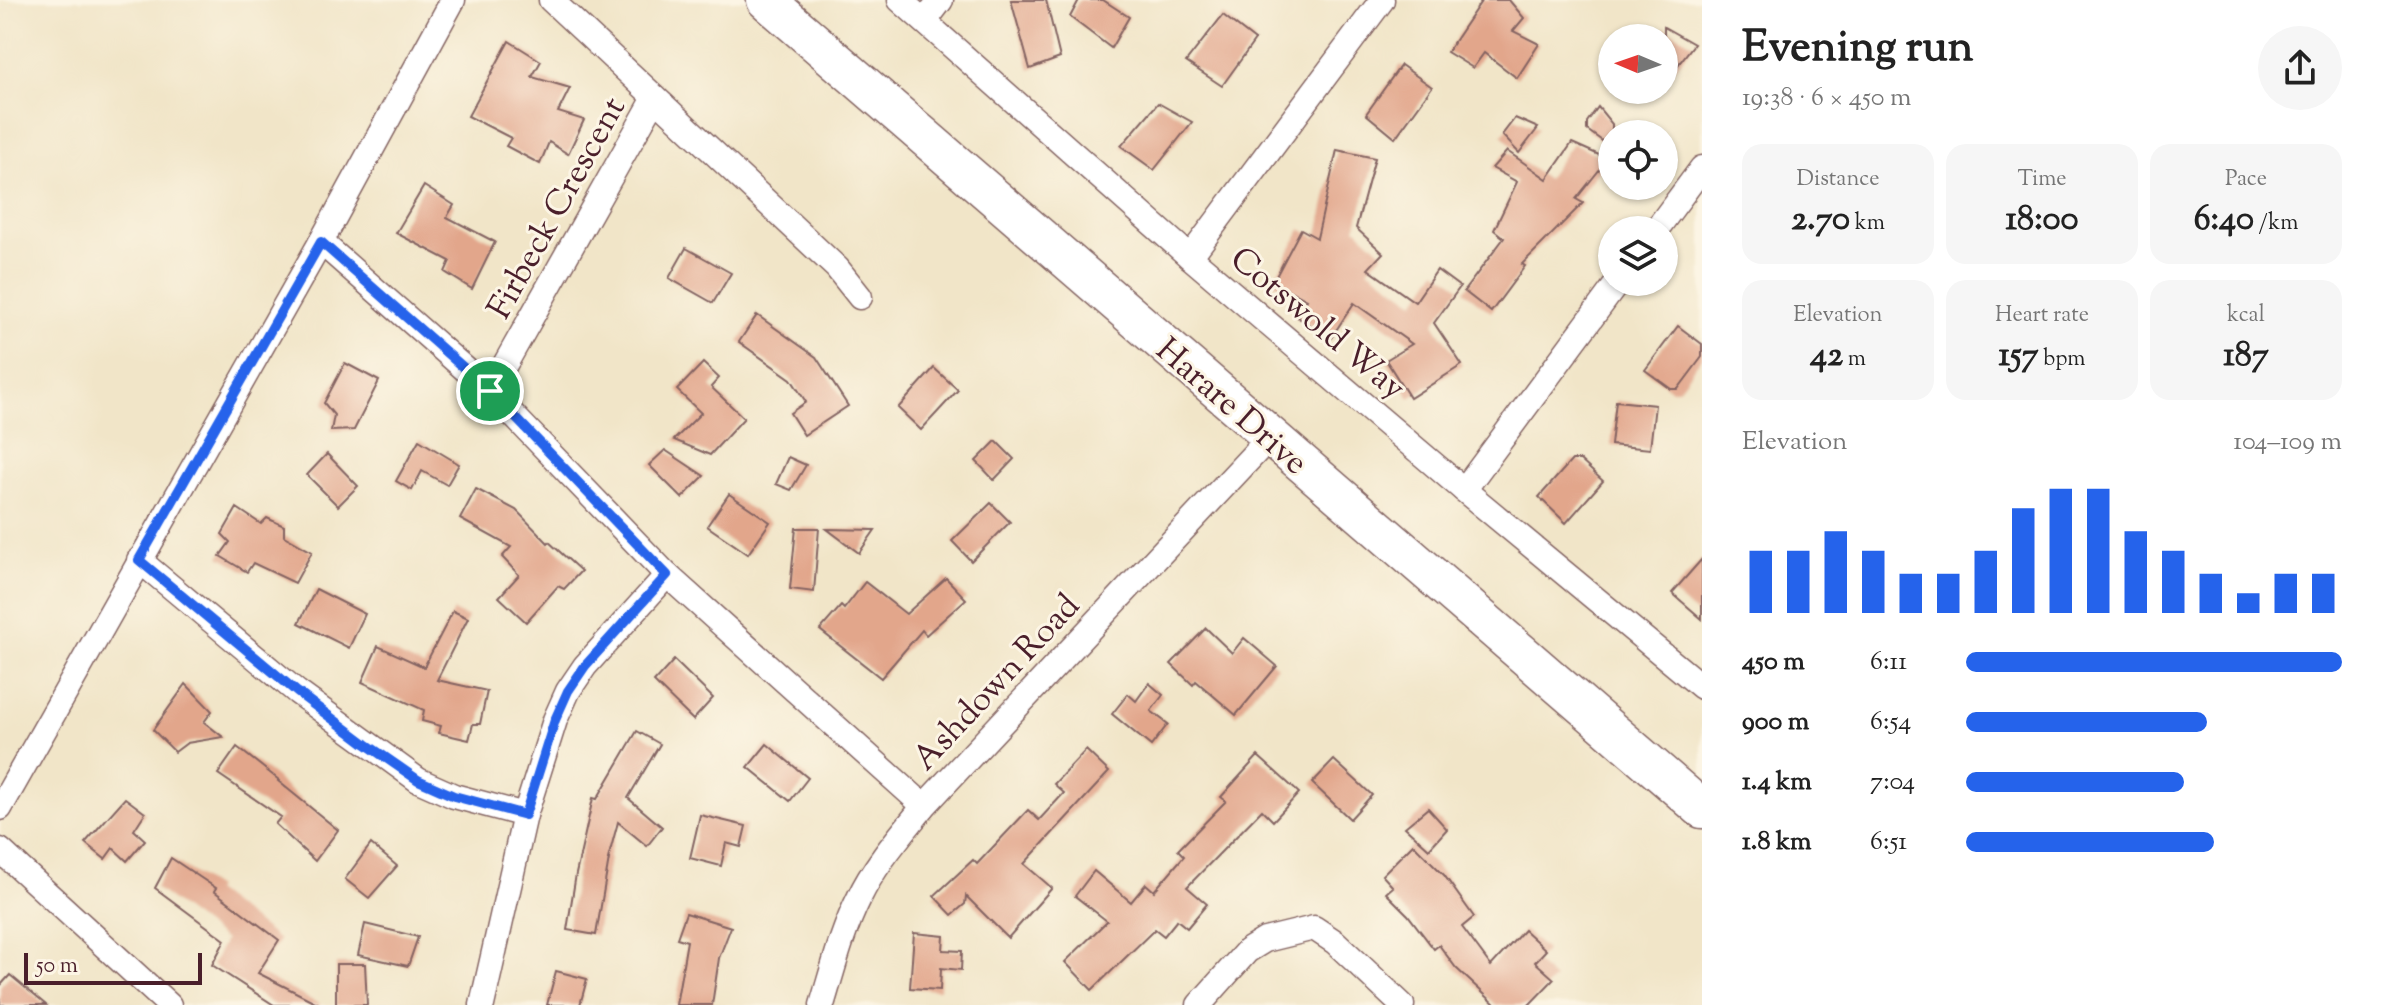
<!DOCTYPE html>
<meta charset="utf-8">
<style>
body{margin:0;font-family:"Sorts Mill Goudy",serif;background:#f6f6f6;color:#222;height:100vh;display:flex;flex-direction:column;font-size:30px;white-space:nowrap}
*{box-sizing:border-box;margin:0}
p{font-size:26px;color:#767676}
.icon{flex:none;width:44px;height:44px;fill:none;stroke:currentColor;stroke-width:2;stroke-linecap:round;stroke-linejoin:round}
.map{position:relative;flex:1;overflow:hidden}
.sheet{display:flex;flex-direction:column;background:#fff;width:680px}
.sheet>*{flex:none}
.needle{width:52px;rotate:272deg}
.fabs{position:absolute;left:1598px;top:24px;display:grid;gap:16px}
.fabs a{display:grid;place-items:center;width:80px;height:80px;border-radius:50%;background:#fff;box-shadow:0 2px 6px #0004;font-size:40px}
.scale{position:absolute;left:24px;bottom:20px;width:178px;box-sizing:border-box;padding-left:8px;border:4px solid #4a1f2b;border-top:0;font-size:22px;line-height:28px;white-space:nowrap;color:#4a1f2b;-webkit-text-stroke:6px #fcf5e5;paint-order:stroke}
.pin{position:absolute;display:grid;place-items:center;width:68px;height:68px;color:#fff;margin:-34px;border:4px solid #fff;border-radius:50%;box-shadow:0 2px 8px #0007}
.round{display:grid;place-items:center;flex:none;width:84px;height:84px;border-radius:42px;background:#f6f6f6}
.head{display:flex;align-items:center;justify-content:space-between;height:136px;padding:0 40px}
h1{font-size:44px;font-weight:800;line-height:60px}
.metrics{display:grid;grid-template-columns:repeat(3,1fr);gap:12px;height:136px;padding:8px 40px}
.metrics div{display:grid;align-content:center;border-radius:20px;background:#f6f6f6;text-align:center}
.metrics b{font-size:34px;font-weight:800}
.metrics small{font-size:22px;font-weight:400}
.metrics p{font-size:22px}
.chart{height:224px;padding:16px 40px}
.chart p{display:flex;justify-content:space-between}
.chart svg{width:100%;height:144px;margin-top:8px;stroke:#2563eb;stroke-width:6}
ul{padding:0 40px;list-style:none;font-size:26px}
li{display:grid;grid-template-columns:128px 96px 1fr;align-items:center;height:60px}
li i{height:20px;border-radius:10px;background:#2563eb}
main{display:flex;flex:1;min-height:0}
.map>svg:first-child{display:block}
.building{fill:#e2a68b}
.lines{fill:none;stroke-linecap:round;stroke-linejoin:round}
.minor-casing{stroke:#846462;stroke-width:27}
.primary-casing{stroke:#846462;stroke-width:41}
.minor{stroke:#fff;stroke-width:24}
.primary{stroke:#fff;stroke-width:38}
.route-casing{stroke:#fff;stroke-width:16}
.route{stroke:#2563eb;stroke-width:10}
.labels{text-anchor:middle;stroke-width:6;stroke-linejoin:round;paint-order:stroke}
.street-label{font-size:34px;fill:#4a1f2b;stroke:#fcf5e5}
</style>
<main>
<div class="map">
<svg width="1702" height="1005" viewBox="0 0 1702 1005">
<rect width="100%" height="100%" fill="#fcf5e5"/>
<filter id="ink" filterUnits="userSpaceOnUse"><feTurbulence type="fractalNoise" baseFrequency=".0125" numOctaves="2"/><feDisplacementMap in="SourceGraphic" scale="16" xChannelSelector="R" yChannelSelector="G"/><feConvolveMatrix kernelMatrix="1 2 1 2 8 2 1 2 1" color-interpolation-filters="sRGB"/></filter>
<filter id="wash" filterUnits="userSpaceOnUse"><feTurbulence type="fractalNoise" baseFrequency=".006" numOctaves="4" result="noise"/><feDisplacementMap in="SourceGraphic" scale="32" xChannelSelector="R" yChannelSelector="G"/><feGaussianBlur stdDeviation="1.8" result="paint"/><feColorMatrix in="noise" values="0 0 0 0 0 0 0 0 0 0 0 0 0 0 0 0 0 1.4 0 .05"/><feComposite in="paint" operator="in"/></filter>
<g filter="url(#wash)">
<rect width="100%" height="100%" fill="#f1e5c8"/>
<g id="blocks">
<g class="building">
<polygon points="1011,0 1046,0 1060,58 1030,69"/>
<polygon points="1079,0 1103,0 1129,17 1111,48 1070,17"/>
<polygon points="1482,0 1509,0 1524,18 1513,31 1539,44 1517,78 1484,53 1473,68 1447,52"/>
<polygon points="1223,15 1255,40 1222,86 1186,62"/>
<polygon points="1664,27 1694,44 1664,83"/>
<polygon points="509,41 541,61 532,77 570,88 558,112 584,120 568,154 549,142 540,164 506,146 511,138 468,116"/>
<polygon points="1401,65 1432,87 1395,138 1366,114"/>
<polygon points="1158,103 1192,122 1154,170 1121,146"/>
<polygon points="1598,107 1612,124 1612,148 1587,130 1587,122"/>
<polygon points="1515,118 1538,128 1519,153 1502,135"/>
<polygon points="1572,143 1608,159 1576,199 1583,203 1522,264 1525,266 1491,312 1464,291 1504,238 1494,230 1517,182 1492,168 1507,151 1547,179"/>
<polygon points="1337,150 1375,158 1356,228 1383,253 1368,269 1415,302 1437,270 1460,287 1434,323 1462,365 1410,398 1386,360 1412,344 1354,303 1331,338 1297,317 1307,300 1273,282 1301,229 1317,238"/>
<polygon points="424,186 454,205 447,217 495,242 472,289 445,272 450,261 396,233"/>
<polygon points="686,248 731,273 713,303 669,278"/>
<polygon points="757,315 816,357 848,406 804,435 790,413 806,402 791,379 739,342"/>
<polygon points="1678,326 1702,344 1702,357 1678,389 1671,389 1645,370"/>
<polygon points="345,363 379,381 354,430 331,431 334,415 324,403"/>
<polygon points="703,363 719,378 711,387 744,418 710,455 674,440 701,413 677,390"/>
<polygon points="934,368 958,390 921,430 898,408"/>
<polygon points="1616,401 1655,405 1650,449 1611,445"/>
<polygon points="419,440 459,464 447,485 422,471 412,490 396,481"/>
<polygon points="996,441 1014,459 994,480 976,461"/>
<polygon points="665,450 704,476 682,498 649,465"/>
<polygon points="327,454 358,486 338,506 307,475"/>
<polygon points="788,457 806,465 791,490 776,484"/>
<polygon points="1572,460 1580,460 1603,481 1566,523 1539,497"/>
<polygon points="476,489 516,510 548,543 549,542 581,571 564,589 558,586 526,622 499,597 519,575 502,557 511,547 460,519"/>
<polygon points="729,494 770,522 748,554 707,526"/>
<polygon points="991,503 1010,522 971,561 952,541"/>
<polygon points="237,508 261,524 267,518 284,526 284,536 312,552 295,583 253,563 247,572 220,556 230,542 222,534"/>
<polygon points="796,528 819,528 814,592 790,589"/>
<polygon points="827,529 875,530 859,553"/>
<polygon points="1702,559 1702,619 1672,593"/>
<polygon points="946,578 966,599 926,635 922,630 881,678 820,630 841,606 844,609 865,582 906,614"/>
<polygon points="316,589 365,614 349,648 299,623"/>
<polygon points="453,611 468,618 437,680 487,691 480,724 473,724 469,740 439,733 441,726 422,721 424,710 362,682 378,646 424,667"/>
<polygon points="1206,628 1232,653 1244,638 1277,666 1236,715 1196,681 1193,685 1171,664"/>
<polygon points="674,660 713,698 693,720 654,682"/>
<polygon points="1149,683 1163,695 1151,711 1168,724 1151,746 1112,714 1128,694 1136,701"/>
<polygon points="186,684 212,711 204,722 223,737 187,743 175,752 153,730"/>
<polygon points="637,731 660,744 628,798 662,827 647,846 618,822 608,859 609,859 596,935 567,930 576,874 593,798 597,799"/>
<polygon points="767,744 808,778 790,801 748,767"/>
<polygon points="237,747 279,780 278,781 338,830 315,861 275,824 281,817 218,774"/>
<polygon points="1086,750 1109,772 1024,864 1052,888 1008,938 966,896 965,904 952,915 934,896 973,860 977,864 1028,810 1039,820 1064,793 1054,784"/>
<polygon points="1258,756 1299,793 1273,821 1262,810 1187,887 1207,904 1187,928 1177,920 1164,936 1155,929 1092,990 1065,962 1107,921 1075,896 1094,871 1131,902 1146,884 1154,891 1184,856 1178,850 1226,801 1221,797"/>
<polygon points="1334,760 1372,795 1350,819 1312,783"/>
<polygon points="125,798 145,813 134,830 145,840 127,861 113,848 105,859 85,843"/>
<polygon points="1428,808 1447,829 1429,849 1405,827"/>
<polygon points="700,815 746,826 741,847 726,843 721,866 690,858"/>
<polygon points="371,844 397,866 369,898 345,879"/>
<polygon points="1413,844 1444,875 1474,917 1462,927 1491,966 1524,930 1546,950 1535,962 1554,979 1529,1005 1496,1005 1456,968 1439,945 1434,949 1408,915 1386,893 1393,887 1382,875"/>
<polygon points="171,858 216,888 214,891 279,940 258,973 321,1005 274,1005 212,965 225,940 155,888"/>
<polygon points="686,913 731,927 719,958 712,1005 676,1005 687,941 677,938"/>
<polygon points="365,924 418,937 408,966 358,955"/>
<polygon points="914,933 944,936 943,950 962,951 961,970 941,968 940,990 910,988"/>
<polygon points="336,964 365,964 367,1005 336,1005"/>
<polygon points="556,971 587,979 580,1005 547,1005"/>
<polygon points="10,975 46,1005 0,1005 0,986"/>
</g>
</g>
</g>
<g filter="url(#ink)">
<use href="#blocks" fill-opacity="0" stroke="#846462" stroke-width="2"/>
<g class="lines">
<defs>
<g id="minor">
<polyline points="551,0 837,268 860,297"/>
<polyline points="900,0 1190,257 1464,490 1702,687"/>
<polyline points="925,21 941,0"/>
<polyline points="1656,230 1702,168"/>
<polyline points="321,242 490,391 667,575 924,806"/>
<polyline points="1190,257 1382,0"/>
<polyline points="490,391 655,98"/>
<polyline points="1464,490 1618,282"/>
<polyline points="139,560 297,692 418,780 454,796 525,815"/>
<polyline points="0,808 321,242 453,0"/>
<polyline points="0,850 169,1005"/>
<polyline points="482,1005 525,815 555,720 568,691 585,666 667,575"/>
<path d="M 822,1005 C 833,969 842,932 859,898 C 875,864 901,835 924,806 L 1270,437"/>
<polyline points="1199,1005 1247,951 1265,940 1314,928 1335,942 1402,1005"/>
</g>
<polyline id="primary" points="766,0 1702,809"/>
</defs>
<use href="#minor" class="minor-casing"/>
<use href="#primary" class="primary-casing"/>
<use href="#minor" class="minor"/>
<use href="#primary" class="primary"/>
</g>
</g>
<g class="lines" filter="url(#ink)">
<defs>
<polygon id="route" points="321,242 490,391 667,575 585,666 568,691 555,720 525,815 454,796 418,780 366,744 297,692 139,560"/>
</defs>
<use href="#route" class="route-casing"/>
<use href="#route" class="route"/>
</g>
<g class="labels">
<g class="street-label">
<text transform="translate(555 207) rotate(-61)" y="12">Firbeck Crescent</text>
<text transform="translate(1319 322) rotate(40)" y="12">Cotswold Way</text>
<text transform="translate(1233 405) rotate(41)" y="12">Harare Drive</text>
<text transform="translate(995 681) rotate(-47)" y="12">Ashdown Road</text>
</g>
</g>
</svg>
<div class="fabs">
<a><svg class="needle" viewBox="-14 -14 28 28"><path d="M0-13l5 13h-10z" fill="#e53935"/><path d="M0 13l5-13h-10z" fill="#767676"/></svg></a>
<a><svg class="icon" aria-label="locate" viewBox="0 0 24 24"><circle cx="12" cy="12" r="6"/><path d="M12 2v4M12 18v4M2 12h4M18 12h4"/></svg></a>
<a><svg class="icon" aria-label="layers" viewBox="0 0 24 24"><path d="M12 4l9 5-9 5-9-5zM3 14l9 5 9-5"/></svg></a>
</div>
<div class="scale">50 m</div>
<div class="pin" style="left:490px;top:391px;background:#1e9e55"><svg class="icon" aria-label="arrive" viewBox="0 0 24 24"><path d="M6 21V4h12l-3 4 3 4H6"/></svg></div>
</div>
<section class="sheet">
<div class="head"><div><h1>Evening run</h1><p>19:38 · 6 × 450 m</p></div><a class="round"><svg class="icon" aria-label="share" viewBox="0 0 24 24"><path d="M12 15V3M7 8l5-5 5 5M5 13v7h14v-7"/></svg></a></div>
<div class="metrics">
<div><p>Distance</p><b>2.70<small> km</small></b></div>
<div><p>Time</p><b>18:00</b></div>
<div><p>Pace</p><b>6:40<small> /km</small></b></div>
</div>
<div class="metrics">
<div><p>Elevation</p><b>42<small> m</small></b></div>
<div><p>Heart rate</p><b>157<small> bpm</small></b></div>
<div><p>kcal</p><b>187</b></div>
</div>
<div class="chart"><p><span>Elevation</span>104–109 m</p>
<svg viewBox="0 0 160 44" preserveAspectRatio="none"><path d="M5 44V25M15 44V25M25 44V19M35 44V25M45 44V32M55 44V32M65 44V25M75 44V12M85 44V6M95 44V6M105 44V19M115 44V25M125 44V32M135 44V38M145 44V32M155 44V32"/></svg>
</div>
<ul>
<li><b>450 m</b>6:11<i style="width:100%"></i></li>
<li><b>900 m</b>6:54<i style="width:64%"></i></li>
<li><b>1.4 km</b>7:04<i style="width:58%"></i></li>
<li><b>1.8 km</b>6:51<i style="width:66%"></i></li>
</ul>
</section>
</main>
